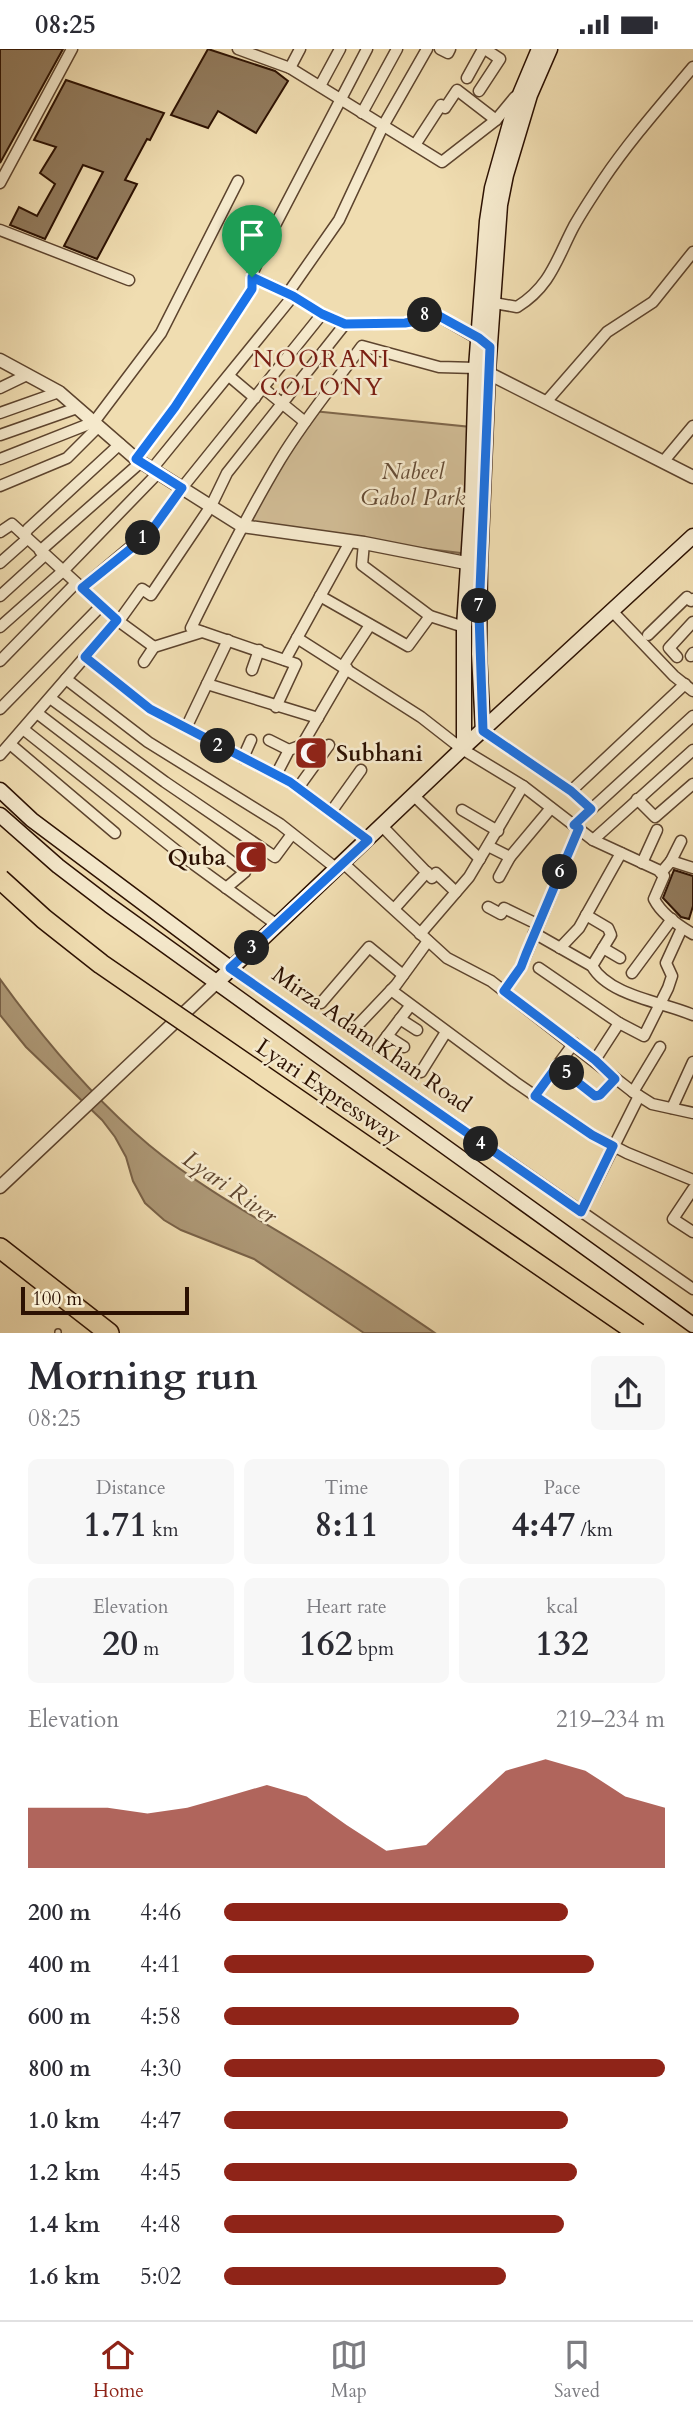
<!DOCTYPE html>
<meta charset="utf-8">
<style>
body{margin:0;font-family:Cardo,serif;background:#f7f7f7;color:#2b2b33;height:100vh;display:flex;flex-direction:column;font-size:26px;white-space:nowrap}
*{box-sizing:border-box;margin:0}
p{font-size:23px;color:#7c7c81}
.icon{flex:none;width:38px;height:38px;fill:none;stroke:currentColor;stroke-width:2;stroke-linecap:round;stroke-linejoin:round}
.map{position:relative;height:1284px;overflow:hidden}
.details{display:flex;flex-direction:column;background:#fff;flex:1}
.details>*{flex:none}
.scale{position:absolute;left:21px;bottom:18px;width:168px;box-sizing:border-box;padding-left:7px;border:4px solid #2c1102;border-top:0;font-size:19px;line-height:24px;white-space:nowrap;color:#2c1102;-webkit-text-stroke:5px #f5e9cc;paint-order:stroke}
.pin{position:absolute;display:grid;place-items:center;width:60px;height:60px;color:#fff;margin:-72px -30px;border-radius:50% 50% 50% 0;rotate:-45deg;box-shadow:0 0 7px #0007}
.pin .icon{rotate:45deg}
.km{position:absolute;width:35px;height:35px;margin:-18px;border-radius:50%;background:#222;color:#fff;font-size:19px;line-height:35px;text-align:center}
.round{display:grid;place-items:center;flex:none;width:74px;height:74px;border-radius:10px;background:#f7f7f7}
.headline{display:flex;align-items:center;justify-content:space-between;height:119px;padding:0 28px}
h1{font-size:38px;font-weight:600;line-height:52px}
.stats{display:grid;grid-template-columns:repeat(3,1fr);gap:10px;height:119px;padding:7px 28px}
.stats div{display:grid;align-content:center;border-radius:10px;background:#f7f7f7;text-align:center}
.stats b{font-size:35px;font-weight:600}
.stats small{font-size:19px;font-weight:400}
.stats p{font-size:19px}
.chart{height:196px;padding:14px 28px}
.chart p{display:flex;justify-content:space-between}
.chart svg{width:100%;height:126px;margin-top:7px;fill:#8f2418;opacity:.7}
ul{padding:0 28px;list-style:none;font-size:23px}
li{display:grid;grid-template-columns:112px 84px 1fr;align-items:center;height:52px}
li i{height:18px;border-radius:9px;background:#8f2418}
.status{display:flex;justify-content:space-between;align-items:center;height:49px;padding:0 35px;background:#fff;direction:ltr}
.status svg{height:19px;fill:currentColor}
.menu{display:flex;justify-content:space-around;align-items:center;height:98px;border-top:2px solid #e1e1e2;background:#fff;font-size:19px;color:#7c7c81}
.menu a{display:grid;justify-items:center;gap:4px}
.menu .selected{color:#8f2418}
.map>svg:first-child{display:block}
.green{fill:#cfba93;stroke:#7e664a;stroke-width:2}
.water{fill:#ad9876;stroke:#796248;stroke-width:2}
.building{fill:#927b5d;stroke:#2c1102;stroke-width:2}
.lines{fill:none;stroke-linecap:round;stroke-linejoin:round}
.service-casing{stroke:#5d442e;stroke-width:8}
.minor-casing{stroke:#5d442e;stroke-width:13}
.tertiary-casing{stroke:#5d442e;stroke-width:15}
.secondary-casing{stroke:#2c1102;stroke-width:17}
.motorway-casing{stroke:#2c1102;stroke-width:22}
.service{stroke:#f5e9cc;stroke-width:5}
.minor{stroke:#f5e9cc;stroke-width:10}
.tertiary{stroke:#f5e9cc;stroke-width:12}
.secondary{stroke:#f5e9cc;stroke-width:14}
.motorway{stroke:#f0ddb1;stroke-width:19}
.motorway-bridge-casing{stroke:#2c1102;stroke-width:22;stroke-linecap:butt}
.motorway-bridge{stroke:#f0ddb1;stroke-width:19}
.route-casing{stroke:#fff;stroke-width:14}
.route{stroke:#1a73e8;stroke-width:9}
.labels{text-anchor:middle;stroke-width:5;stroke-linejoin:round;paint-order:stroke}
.park-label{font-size:23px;font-style:italic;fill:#654c35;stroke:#f5e9cc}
.poi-label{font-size:23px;font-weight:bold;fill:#2c1102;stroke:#f5e9cc;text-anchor:start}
.street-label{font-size:23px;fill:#2c1102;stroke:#f5e9cc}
.neighbourhood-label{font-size:24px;letter-spacing:2px;fill:#7a1f14;stroke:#f5e9cc}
.water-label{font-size:24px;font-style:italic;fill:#604730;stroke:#f5e9cc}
</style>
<div class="status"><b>08:25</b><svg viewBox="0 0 49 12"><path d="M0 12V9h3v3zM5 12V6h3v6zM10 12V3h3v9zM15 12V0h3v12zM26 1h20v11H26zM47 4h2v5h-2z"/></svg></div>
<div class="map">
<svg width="693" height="1284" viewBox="0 0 693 1284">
<rect width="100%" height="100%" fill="#f0ddb1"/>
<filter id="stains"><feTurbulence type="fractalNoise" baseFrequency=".00286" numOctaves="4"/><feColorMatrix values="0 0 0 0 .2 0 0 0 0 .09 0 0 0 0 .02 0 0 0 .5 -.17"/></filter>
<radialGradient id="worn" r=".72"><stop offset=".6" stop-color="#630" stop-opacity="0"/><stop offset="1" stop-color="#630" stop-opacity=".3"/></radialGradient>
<polygon class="green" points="313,362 481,379 477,506 242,477"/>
<path class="water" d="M 0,930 C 44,991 92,1048 149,1096 C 197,1136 253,1167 306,1199 C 350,1226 392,1255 435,1284 L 364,1284 L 254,1210 L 181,1181 L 164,1171 L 145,1154 L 133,1132 L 126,1108 L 115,1088 L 102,1071 L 26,998 L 0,966 Z"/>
<g class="building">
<polygon points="0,0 63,0 0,114"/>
<polygon points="208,0 275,22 288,32 256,84 218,62 208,79 171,66"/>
<polygon points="66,31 164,64 150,91 147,90 125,131 137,135 97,210 64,197 103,123 83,116 45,190 10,176 19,158 37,167 55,135 40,124 56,98 34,91"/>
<polygon points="674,821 693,827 693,857 689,870 681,868 663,849"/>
</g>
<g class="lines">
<defs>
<polyline id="service" points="58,1284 58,1283"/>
<g id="minor">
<polyline points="238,0 290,19 442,113 496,71 515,48"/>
<polyline points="440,0 448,4 450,0"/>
<polyline points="290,19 300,0"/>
<polyline points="467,29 483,0"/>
<polyline points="320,37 340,0"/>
<polyline points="479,42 500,10 485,0"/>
<polyline points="362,64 397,0"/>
<polyline points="415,96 441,56 445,59 457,41 496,71"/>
<polyline points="0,134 72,0"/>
<polyline points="0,181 129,231"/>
<polyline points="252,228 293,247 322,265 345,275 405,274 417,272 430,262 482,292"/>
<polyline points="288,244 339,171 383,77 427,0"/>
<path d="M 494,254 L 517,258 C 551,237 557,209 574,177 C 583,161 593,146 603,131 C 630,91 662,55 693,18"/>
<polyline points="229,327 255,349"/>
<polyline points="0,339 27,326"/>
<polyline points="263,339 305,373"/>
<polyline points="546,353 607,283 653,253 693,203"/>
<polyline points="0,364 59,343"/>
<polyline points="0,386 77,359"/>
<polyline points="0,410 94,373 161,284 238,132"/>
<polyline points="136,410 175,358 252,240 253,223 270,186 367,0"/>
<polyline points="663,413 693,377"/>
<polyline points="152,420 293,247"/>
<polyline points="0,437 67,409 99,377"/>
<polyline points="0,483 12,475 117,571 154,598 202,583"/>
<polyline points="24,486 28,480 120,395"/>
<polyline points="364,494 362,516 430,567 464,578"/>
<polyline points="40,502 141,413"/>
<polyline points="0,514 27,490"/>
<polyline points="82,539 154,478 182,439 322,265"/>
<polyline points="0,547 45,506"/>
<polyline points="320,547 408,597 430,567"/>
<polyline points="612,562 674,627 693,642"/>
<polyline points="119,572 142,540 151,546 211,457 227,424 345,275"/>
<polyline points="0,578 63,522 158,424"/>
<polyline points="648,586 687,548 691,552 693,550"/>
<path d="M 297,589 L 421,668 L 462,700 L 523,737 L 593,791 L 658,821 L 664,827 L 654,850 C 661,864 679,877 693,885"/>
<polyline points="691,607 693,604"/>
<polyline points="85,608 150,660 290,733 368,791"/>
<polyline points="677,608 669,599 693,573"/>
<polyline points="285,611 350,493"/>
<polyline points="0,612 76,534"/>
<polyline points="144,613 154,598"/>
<polyline points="343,617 370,576"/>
<polyline points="252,621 259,601"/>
<polyline points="66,630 148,693 280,775 337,820"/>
<polyline points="207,635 318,669"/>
<polyline points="50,649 165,733 275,808 292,785"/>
<path d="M 276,658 L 296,615 L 191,579 C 219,522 247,466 280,411 C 304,371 334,335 362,297 L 439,318 L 476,319"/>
<polyline points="0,660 101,557"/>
<polyline points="37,664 245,823 226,839"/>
<polyline points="186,679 228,591"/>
<polyline points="23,680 192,814 277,876"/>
<polyline points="483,682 571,742 591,760"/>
<polyline points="269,691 289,701"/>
<polyline points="10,695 115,784"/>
<polyline points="0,706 117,571"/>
<polyline points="243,709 251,691"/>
<polyline points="276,726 289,701 302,696 347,619"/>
<polyline points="298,739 329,696"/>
<polyline points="571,742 685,635"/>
<polyline points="414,747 480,810"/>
<polyline points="637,750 655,768 693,735"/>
<polyline points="462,761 498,782"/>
<polyline points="331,763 361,721"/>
<polyline points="574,776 693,667"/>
<polyline points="382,777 432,829 436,824 456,843"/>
<polyline points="593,791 693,701"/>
<polyline points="488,797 510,808"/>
<polyline points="671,812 681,792"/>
<polyline points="343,814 447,909 491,932 633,1043 652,1055 693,1064"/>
<polyline points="642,814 657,781"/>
<polyline points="661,824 671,812 693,819"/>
<polyline points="499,828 510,808 551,759"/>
<polyline points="488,858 501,865 504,859 537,875"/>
<polyline points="394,860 427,823"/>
<polyline points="586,866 608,879 611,886 592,917"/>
<path d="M 534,884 L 592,917 C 609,947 663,953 693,966"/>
<polyline points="420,885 469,828 523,737"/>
<polyline points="560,899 579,879 621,804"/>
<polyline points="603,899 620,909"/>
<polyline points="230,919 693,1240"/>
<polyline points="539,919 619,974 644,987 668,939 672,927 666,914 682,879"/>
<polyline points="632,924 672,870"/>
<polyline points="391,941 515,1033 592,1086 627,1104 693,1131"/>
<polyline points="504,942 521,918 579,779"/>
<polyline points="321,954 369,898 403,926"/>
<polyline points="400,970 417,981"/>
<polyline points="358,976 396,936 428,892"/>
<polyline points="387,987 404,998"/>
<polyline points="378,999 410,957"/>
<polyline points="595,1011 619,974"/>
<polyline points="557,1017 595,1047 600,1046 615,1030"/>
<polyline points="421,1023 446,983"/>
<polyline points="633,1043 660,998"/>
<polyline points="535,1047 574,994"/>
<polyline points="672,1059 693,1013"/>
<polyline points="693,1140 673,1170 693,1183"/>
<polyline points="581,1163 639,1047"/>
</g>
<g id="tertiary">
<polyline points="0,311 59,343 136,410 242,477 364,494 476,516"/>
<polyline points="480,320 693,428"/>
<polyline points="0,1138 216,934"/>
</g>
<g id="secondary">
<polyline points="483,682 479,605 480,516 488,323 500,156 506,126 530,46 550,0"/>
<polyline points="464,698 464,578 472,452 476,319 487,172 492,139 515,57 539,0"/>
<polyline points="0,741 32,771 230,919"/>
<polyline points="0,766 58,817 109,856 693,1276"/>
<polyline points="216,934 464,698 693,487"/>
</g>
<polyline id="motorway" points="0,1199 109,1284"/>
</defs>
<use href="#service" class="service-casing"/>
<use href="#minor" class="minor-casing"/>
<use href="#tertiary" class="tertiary-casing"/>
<use href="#secondary" class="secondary-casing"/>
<use href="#motorway" class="motorway-casing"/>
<use href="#service" class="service"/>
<use href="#minor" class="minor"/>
<use href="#tertiary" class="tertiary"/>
<use href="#secondary" class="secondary"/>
<use href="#motorway" class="motorway"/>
<defs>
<polyline id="motorway-bridge" points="0,830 44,870 101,915 638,1284"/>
</defs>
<use href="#motorway-bridge" class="motorway-bridge-casing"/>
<use href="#motorway-bridge" class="motorway-bridge"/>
</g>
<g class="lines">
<defs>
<polygon id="route" points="252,228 293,247 322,265 345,275 405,274 417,272 430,262 479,289 490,298 479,565 483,682 571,742 591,760 574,776 579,779 526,905 521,918 504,942 595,1011 615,1030 600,1046 595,1047 557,1017 535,1047 592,1086 613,1097 581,1163 230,919 368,791 290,733 150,660 85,608 117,571 82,539 144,489 154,478 182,439 136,410 175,358 252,240"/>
</defs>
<use href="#route" class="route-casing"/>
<use href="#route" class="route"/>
</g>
<defs>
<symbol id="mosque-square" viewBox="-11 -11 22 22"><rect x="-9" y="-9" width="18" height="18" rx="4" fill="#8f2418" stroke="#f5e9cc"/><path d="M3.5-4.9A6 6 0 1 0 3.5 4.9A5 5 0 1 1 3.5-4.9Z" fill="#fff"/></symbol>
</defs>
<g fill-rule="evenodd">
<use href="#mosque-square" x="292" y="685" width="38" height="38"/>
<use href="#mosque-square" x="232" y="789" width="38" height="38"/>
</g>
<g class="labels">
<g class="park-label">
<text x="413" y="430">Nabeel<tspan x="413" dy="26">Gabol Park</tspan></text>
</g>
<g class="poi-label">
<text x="336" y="712">Subhani</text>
<text x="226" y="816" text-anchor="end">Quba</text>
</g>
<g class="street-label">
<text transform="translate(372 990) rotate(35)" y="8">Mirza Adam Khan Road</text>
<text transform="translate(329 1042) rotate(34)" y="8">Lyari Expressway</text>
</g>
<g class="neighbourhood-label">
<text x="322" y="318">NOORANI<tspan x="322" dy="28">COLONY</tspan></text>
</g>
<g class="water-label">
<text transform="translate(230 1138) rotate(35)" y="8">Lyari River</text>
</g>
</g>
<rect width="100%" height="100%" filter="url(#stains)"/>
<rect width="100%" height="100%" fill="url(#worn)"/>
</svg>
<div class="scale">100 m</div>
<div class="pin" style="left:252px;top:228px;background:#1e9e55"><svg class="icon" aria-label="arrive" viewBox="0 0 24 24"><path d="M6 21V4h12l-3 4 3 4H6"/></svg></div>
<b class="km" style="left:143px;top:489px">1</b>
<b class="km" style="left:218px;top:697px">2</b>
<b class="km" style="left:252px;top:899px">3</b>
<b class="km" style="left:481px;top:1095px">4</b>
<b class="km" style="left:567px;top:1024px">5</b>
<b class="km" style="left:560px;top:823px">6</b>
<b class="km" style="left:479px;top:557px">7</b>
<b class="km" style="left:425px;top:266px">8</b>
</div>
<section class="details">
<div class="headline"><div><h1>Morning run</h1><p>08:25</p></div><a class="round"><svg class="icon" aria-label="share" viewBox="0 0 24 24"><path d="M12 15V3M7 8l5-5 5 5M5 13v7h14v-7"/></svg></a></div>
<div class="stats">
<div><p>Distance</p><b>1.71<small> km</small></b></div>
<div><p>Time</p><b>8:11</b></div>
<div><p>Pace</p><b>4:47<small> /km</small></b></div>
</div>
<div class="stats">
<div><p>Elevation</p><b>20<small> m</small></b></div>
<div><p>Heart rate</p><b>162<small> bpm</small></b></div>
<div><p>kcal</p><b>132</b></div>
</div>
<div class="chart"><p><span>Elevation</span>219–234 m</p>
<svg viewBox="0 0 160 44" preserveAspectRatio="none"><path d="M0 44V23L10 23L20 23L30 25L40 23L50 19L60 15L70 19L80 29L90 38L100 36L110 23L120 10L130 6L140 10L150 19L160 23V44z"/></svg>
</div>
<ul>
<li><b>200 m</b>4:46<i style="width:78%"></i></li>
<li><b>400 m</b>4:41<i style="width:84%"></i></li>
<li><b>600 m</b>4:58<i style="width:67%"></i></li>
<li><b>800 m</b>4:30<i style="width:100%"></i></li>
<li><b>1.0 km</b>4:47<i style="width:78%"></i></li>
<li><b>1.2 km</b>4:45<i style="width:80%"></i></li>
<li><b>1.4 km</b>4:48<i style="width:77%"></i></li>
<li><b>1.6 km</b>5:02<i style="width:64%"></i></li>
</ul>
</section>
<nav class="menu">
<a class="selected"><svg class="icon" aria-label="home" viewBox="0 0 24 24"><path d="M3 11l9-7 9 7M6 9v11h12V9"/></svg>Home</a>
<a><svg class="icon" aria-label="map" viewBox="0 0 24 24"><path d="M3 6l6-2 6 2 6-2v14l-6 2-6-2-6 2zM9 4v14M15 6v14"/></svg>Map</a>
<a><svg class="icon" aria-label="saved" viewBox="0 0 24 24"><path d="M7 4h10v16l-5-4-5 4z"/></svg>Saved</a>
</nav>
